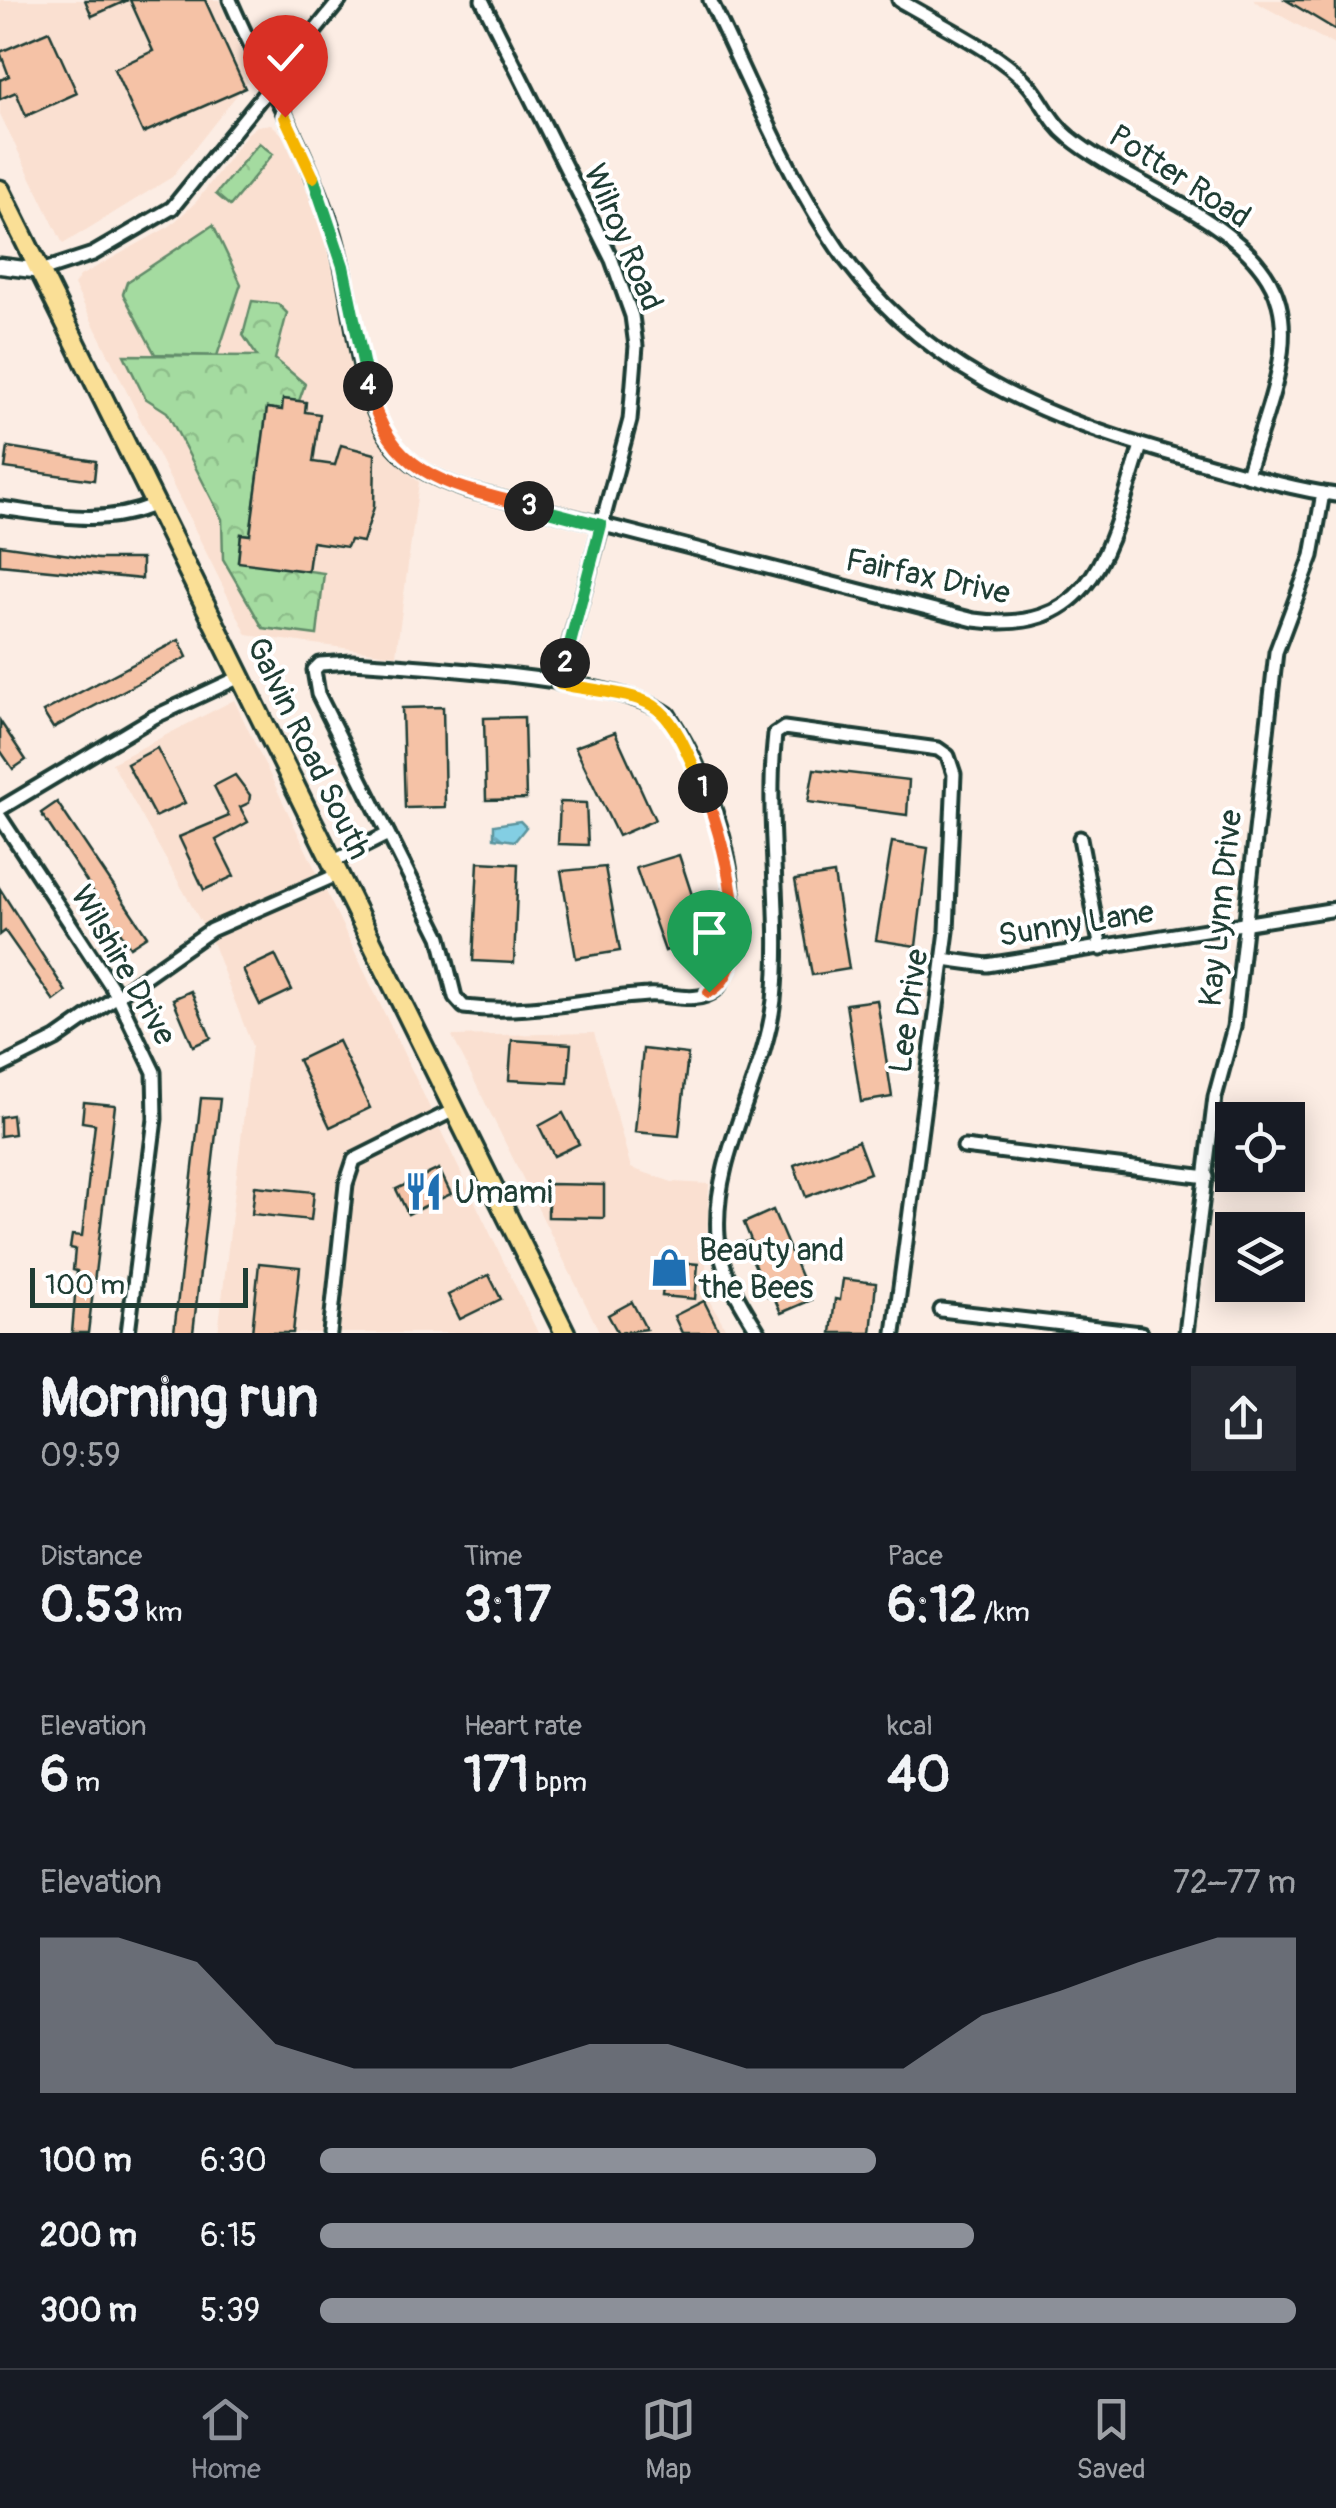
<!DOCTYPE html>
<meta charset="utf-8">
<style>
body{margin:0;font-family:Pangolin,sans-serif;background:#242831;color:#f1f3f6;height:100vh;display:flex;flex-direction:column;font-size:38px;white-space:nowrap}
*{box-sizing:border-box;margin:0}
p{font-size:32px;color:#9ea1a6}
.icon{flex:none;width:55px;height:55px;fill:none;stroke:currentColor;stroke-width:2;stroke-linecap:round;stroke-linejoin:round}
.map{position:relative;height:1333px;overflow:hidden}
.sheet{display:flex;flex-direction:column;background:#171b24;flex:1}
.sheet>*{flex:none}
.controls{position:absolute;left:1215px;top:1102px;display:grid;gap:20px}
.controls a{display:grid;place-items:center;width:90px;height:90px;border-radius:0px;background:#171b24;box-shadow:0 5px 25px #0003;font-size:50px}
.scale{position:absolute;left:30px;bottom:25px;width:218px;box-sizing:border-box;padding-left:10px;border:5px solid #1f3d34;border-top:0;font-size:28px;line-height:35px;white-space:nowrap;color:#1f3d34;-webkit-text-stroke:8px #fff;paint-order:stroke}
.pin{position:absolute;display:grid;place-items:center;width:85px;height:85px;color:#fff;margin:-102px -42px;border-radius:50% 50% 50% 0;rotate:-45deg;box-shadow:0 0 10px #0007}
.pin .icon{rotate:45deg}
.km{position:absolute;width:50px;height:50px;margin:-25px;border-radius:50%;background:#222;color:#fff;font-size:28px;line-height:50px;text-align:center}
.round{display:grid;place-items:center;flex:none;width:105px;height:105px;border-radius:0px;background:#242831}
.summary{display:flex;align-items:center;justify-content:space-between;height:170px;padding:0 40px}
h1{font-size:55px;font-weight:800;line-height:75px}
.figures{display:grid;grid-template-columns:repeat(3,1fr);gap:15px;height:170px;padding:10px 40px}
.figures div{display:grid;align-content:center}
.figures b{font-size:50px;font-weight:800}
.figures small{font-size:28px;font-weight:400}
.figures p{font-size:28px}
.chart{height:280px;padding:20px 40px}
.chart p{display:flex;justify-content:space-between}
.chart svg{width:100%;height:180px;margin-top:10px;fill:#8c9099;opacity:.7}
ul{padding:0 40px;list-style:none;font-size:32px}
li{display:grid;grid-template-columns:160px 120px 1fr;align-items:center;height:75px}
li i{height:25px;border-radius:12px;background:#8c9099}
.menu{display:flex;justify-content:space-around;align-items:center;height:140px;border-top:2px solid #363941;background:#171b24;font-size:28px;color:#9ea1a6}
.menu a{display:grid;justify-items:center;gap:5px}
.menu .current{color:#8c9099}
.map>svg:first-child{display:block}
.built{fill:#fae0d1}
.green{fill:#a4dba0;stroke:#628c6a;stroke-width:2.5}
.park{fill:url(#park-crowns);stroke:#628c6a;stroke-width:2.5}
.water{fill:url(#water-waves);stroke:#5b949d;stroke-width:2.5}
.building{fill:#f5c2a6;stroke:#1f3d34;stroke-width:2.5}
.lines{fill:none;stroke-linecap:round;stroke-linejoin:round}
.minor-casing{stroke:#1f3d34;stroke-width:19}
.tertiary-casing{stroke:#1f3d34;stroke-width:21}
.primary-casing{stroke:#1f3d34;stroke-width:25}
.minor{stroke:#fff;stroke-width:11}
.tertiary{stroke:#fff;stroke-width:14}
.primary{stroke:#fadf96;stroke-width:18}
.split-1-casing{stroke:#fff;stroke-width:20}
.split-2-casing{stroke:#fff;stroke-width:20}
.split-3-casing{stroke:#fff;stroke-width:20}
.split-4-casing{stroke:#fff;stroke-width:20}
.split-5-casing{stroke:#fff;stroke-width:20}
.split-6-casing{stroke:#fff;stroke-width:20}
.split-1{stroke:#f0652b;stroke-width:12}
.split-2{stroke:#f5b400;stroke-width:12}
.split-3{stroke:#22a559;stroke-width:12}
.split-4{stroke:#f0652b;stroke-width:12}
.split-5{stroke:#22a559;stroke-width:12}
.split-6{stroke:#f5b400;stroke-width:12}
.labels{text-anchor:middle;stroke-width:8;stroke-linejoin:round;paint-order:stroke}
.street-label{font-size:32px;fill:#1f3d34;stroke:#fff}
.poi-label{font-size:32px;fill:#1f3d34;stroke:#fff;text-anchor:start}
</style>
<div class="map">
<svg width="1336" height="1333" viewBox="0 0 1336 1333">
<defs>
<pattern id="park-crowns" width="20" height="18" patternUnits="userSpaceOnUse" patternTransform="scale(2.5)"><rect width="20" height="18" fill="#a4dba0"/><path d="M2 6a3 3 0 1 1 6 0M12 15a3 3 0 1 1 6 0" fill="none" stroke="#8dbd8a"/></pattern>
<pattern id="water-waves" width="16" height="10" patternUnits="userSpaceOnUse" patternTransform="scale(2.5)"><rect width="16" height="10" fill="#83cee3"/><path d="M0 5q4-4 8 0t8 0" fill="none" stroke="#6ba8b9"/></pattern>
</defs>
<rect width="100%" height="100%" fill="#fcede4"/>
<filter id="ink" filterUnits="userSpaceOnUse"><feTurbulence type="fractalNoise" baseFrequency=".01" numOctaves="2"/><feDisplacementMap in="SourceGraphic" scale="20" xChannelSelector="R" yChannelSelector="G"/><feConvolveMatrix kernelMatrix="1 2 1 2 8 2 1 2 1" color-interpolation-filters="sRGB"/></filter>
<g filter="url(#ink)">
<g class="built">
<polygon points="0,0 219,0 248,68 247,82 172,177 63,244 0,114"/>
<polygon points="1252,0 1336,0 1336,46"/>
<polygon points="271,124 291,143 324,232 366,411 391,457 419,482 396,655 247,635 74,285 80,276 170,226 196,202 247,134 257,126"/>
<polygon points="234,700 538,1333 218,1333 252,1046 212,942 112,763"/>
<polygon points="594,1033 631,1168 672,1182 709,1184 705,1291 728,1333 600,1333 452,1036"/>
</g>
<polygon class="green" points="213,225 241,284 217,356 155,354 123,294 127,282"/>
<g class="park">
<polygon points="259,143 273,154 230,206 216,194"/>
<polygon points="252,301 278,304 287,313 275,359 305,384 299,401 284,399 282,410 267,408 250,535 241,534 238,561 324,573 317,635 263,628 223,559 222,519 167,412 145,398 124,355 257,356 243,335"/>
</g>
<polygon class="water" points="520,821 526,827 515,841 494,838 494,825"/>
<g class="building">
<polygon points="85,0 128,0 92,16"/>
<polygon points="130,0 205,0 245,88 143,133 114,69 153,51"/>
<polygon points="1286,0 1336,0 1336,30"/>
<polygon points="49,31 77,93 26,116 16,92 0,99 0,80 9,76 0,52"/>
<polygon points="283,399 306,402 305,412 320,414 313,462 335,465 341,445 375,454 374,507 363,542 350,540 347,547 312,542 308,571 238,562 241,534 250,535 267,408 282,410"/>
<polygon points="8,447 96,461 94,480 5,468"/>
<polygon points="0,545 98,559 142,559 142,579 0,565"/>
<polygon points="179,640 187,657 53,728 43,712"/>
<polygon points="443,707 445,807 405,808 402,708"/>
<polygon points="524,717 526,799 486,800 484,718"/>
<polygon points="0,721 26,760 13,769 0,750"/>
<polygon points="615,732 655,820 618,836 575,747"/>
<polygon points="157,748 185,803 155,817 127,764"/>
<polygon points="814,769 909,780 907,815 808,802"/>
<polygon points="235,775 250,795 249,803 240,807 248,822 216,840 234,876 204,890 179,837 229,816 214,786"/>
<polygon points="57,802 147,936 130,947 41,813"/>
<polygon points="560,802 586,803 588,845 558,844"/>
<polygon points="892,842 928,848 916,946 876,940"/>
<polygon points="679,855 705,935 665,951 636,868"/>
<polygon points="478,862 518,864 514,963 473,961"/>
<polygon points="605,867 620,951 576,958 561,871"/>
<polygon points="834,874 849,969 812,975 795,880"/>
<polygon points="0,889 66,992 54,1001 5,931 0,935"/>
<polygon points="275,955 292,990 260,1005 243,970"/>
<polygon points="191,991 211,1038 193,1046 173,999"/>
<polygon points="877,1000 892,1097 861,1102 846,1004"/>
<polygon points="512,1040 571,1044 568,1083 509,1080"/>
<polygon points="338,1041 370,1108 330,1127 298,1060"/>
<polygon points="643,1049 688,1054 679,1136 635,1132"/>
<polygon points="201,1098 220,1099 193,1333 186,1333 174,1332"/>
<polygon points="84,1102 115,1105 88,1333 72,1333 77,1271 73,1270 75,1249 70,1248 72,1235 82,1236 95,1124 82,1122"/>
<polygon points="563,1113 579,1144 554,1156 539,1126"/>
<polygon points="12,1115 14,1134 0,1136 0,1117"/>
<polygon points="858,1141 870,1173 806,1197 794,1165"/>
<polygon points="439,1169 451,1194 408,1214 396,1189"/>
<polygon points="548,1184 604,1185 604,1218 548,1217"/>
<polygon points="255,1186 314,1192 311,1220 252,1214"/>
<polygon points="773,1210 811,1300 781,1313 773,1295 768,1297 745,1242 751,1240 744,1223"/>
<polygon points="666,1261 698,1264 695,1299 662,1296"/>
<polygon points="259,1263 300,1267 293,1333 252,1333"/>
<polygon points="489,1275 501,1299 460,1319 448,1295"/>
<polygon points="843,1279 876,1283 871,1333 831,1333 835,1299 840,1300"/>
<polygon points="704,1301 720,1333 682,1333 674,1316"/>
<polygon points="632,1302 646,1329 618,1333 608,1315"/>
</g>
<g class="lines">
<defs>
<g id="minor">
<path d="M 230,0 C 263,77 307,149 333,230 C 352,289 354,386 387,436 C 406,466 435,479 467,490 L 974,620 C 1099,637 1110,541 1141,446"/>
<polyline points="482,0 612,260 632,316 636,346 630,420 559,683"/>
<path d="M 710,0 C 747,76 780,159 826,231 C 911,366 1042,418 1189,459 C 1237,472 1286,488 1336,495"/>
<path d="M 899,0 C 937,23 998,51 1027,83 C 1043,100 1050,122 1069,137 C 1129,187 1258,223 1279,304 C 1293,357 1261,425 1247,475"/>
<polyline points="41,271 93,254 172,208 340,0"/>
<path d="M 0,508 C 54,515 104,527 155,504"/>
<path d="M 352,662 C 423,667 615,677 668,714 C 710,779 743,869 730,947 C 728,960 726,980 715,990 C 697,1005 668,993 647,995 C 586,999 526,1015 464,1007 L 455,997 L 440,937 L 318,694 L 314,670 L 320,664 Z"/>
<polyline points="0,809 154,717 240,677"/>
<polyline points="0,817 117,995 154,1072 155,1119 128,1333"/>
<polyline points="1080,838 1101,949"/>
<polyline points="332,862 388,834"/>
<polyline points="943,959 987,965 1336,909"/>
<polyline points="0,1067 56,1039 211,930 339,874"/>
<polyline points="964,1147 1207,1177"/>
<polyline points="941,1310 1141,1333"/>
<polyline points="330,1333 346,1184 354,1160 454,1110"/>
<path d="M 759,1333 C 741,1303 720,1273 718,1236 C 712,1155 765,1079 774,1000 C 783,911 765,823 775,734 L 784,728 L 938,749 L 948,756 L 954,774 L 947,931 L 894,1333"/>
<polyline points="1186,1333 1215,1097 1234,1027 1276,652 1312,556 1323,493"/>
</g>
<polyline id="tertiary" points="0,266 41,271"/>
<polyline id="primary" points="0,190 565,1333"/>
</defs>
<use href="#minor" class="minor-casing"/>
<use href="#tertiary" class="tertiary-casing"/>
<use href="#primary" class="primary-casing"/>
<use href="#minor" class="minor"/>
<use href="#tertiary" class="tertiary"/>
<use href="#primary" class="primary"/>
</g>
</g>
<g class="lines" filter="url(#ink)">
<defs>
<path id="split-1" d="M 703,788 C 720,828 761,965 709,992"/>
<path id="split-2" d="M 565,663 L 560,684 C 661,702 661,690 703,788"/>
<polyline id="split-3" points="529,506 601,525 565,663"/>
<path id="split-4" d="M 368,386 C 390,476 450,486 529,506"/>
<polyline id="split-5" points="313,177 343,266 368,386"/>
<polyline id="split-6" points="285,117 313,177"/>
</defs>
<use href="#split-1" class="split-1-casing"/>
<use href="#split-2" class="split-2-casing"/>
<use href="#split-3" class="split-3-casing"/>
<use href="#split-4" class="split-4-casing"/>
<use href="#split-5" class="split-5-casing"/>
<use href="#split-6" class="split-6-casing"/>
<use href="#split-1" class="split-1"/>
<use href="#split-2" class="split-2"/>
<use href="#split-3" class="split-3"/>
<use href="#split-4" class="split-4"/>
<use href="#split-5" class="split-5"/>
<use href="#split-6" class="split-6"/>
</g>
<defs>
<symbol id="restaurant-bare" viewBox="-9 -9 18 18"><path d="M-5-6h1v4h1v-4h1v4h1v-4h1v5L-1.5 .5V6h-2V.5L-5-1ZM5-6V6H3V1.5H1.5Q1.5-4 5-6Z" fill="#1f6fb2" stroke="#fff" stroke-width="2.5" paint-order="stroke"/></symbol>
<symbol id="shop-bare" viewBox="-9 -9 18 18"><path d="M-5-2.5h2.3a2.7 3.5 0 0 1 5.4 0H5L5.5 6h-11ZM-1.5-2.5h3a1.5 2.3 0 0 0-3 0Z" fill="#1f6fb2" stroke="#fff" stroke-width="2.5" paint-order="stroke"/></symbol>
</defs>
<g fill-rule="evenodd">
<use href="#restaurant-bare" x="396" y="1164" width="55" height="55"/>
<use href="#shop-bare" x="642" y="1240" width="55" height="55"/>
</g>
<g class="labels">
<g class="street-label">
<text transform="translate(1180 176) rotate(33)" y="11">Potter Road</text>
<text transform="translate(624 237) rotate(67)" y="11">Wilroy Road</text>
<text transform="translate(928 576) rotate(12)" y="11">Fairfax Drive</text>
<text transform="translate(309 748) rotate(64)" y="11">Galvin Road South</text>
<text transform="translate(1220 908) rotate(-84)" y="11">Kay Lynn Drive</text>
<text transform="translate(1076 923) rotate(-9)" y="11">Sunny Lane</text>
<text transform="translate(124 965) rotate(60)" y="11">Wilshire Drive</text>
<text transform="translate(908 1011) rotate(-82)" y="11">Lee Drive</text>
</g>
<g class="poi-label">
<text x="454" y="1203">Umami</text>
<text x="699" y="1261">Beauty and<tspan x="699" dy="37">the Bees</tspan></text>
</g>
</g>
</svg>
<div class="controls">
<a><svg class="icon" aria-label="locate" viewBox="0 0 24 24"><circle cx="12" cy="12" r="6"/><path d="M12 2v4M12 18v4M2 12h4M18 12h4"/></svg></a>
<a><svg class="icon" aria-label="layers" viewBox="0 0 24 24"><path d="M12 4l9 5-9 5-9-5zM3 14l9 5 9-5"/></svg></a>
</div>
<div class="scale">100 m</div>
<div class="pin" style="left:709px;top:992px;background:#1e9e55"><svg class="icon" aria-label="arrive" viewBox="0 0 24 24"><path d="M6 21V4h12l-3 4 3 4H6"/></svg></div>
<div class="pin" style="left:285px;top:117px;background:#d93025"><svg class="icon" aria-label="check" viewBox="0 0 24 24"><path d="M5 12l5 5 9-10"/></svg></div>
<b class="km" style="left:703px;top:788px">1</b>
<b class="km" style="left:565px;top:663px">2</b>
<b class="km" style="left:529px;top:506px">3</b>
<b class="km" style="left:368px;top:386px">4</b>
</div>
<section class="sheet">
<div class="summary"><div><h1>Morning run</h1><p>09:59</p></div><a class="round"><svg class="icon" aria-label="share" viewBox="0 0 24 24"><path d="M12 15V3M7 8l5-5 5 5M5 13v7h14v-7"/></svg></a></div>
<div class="figures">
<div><p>Distance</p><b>0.53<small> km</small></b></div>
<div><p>Time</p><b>3:17</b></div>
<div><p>Pace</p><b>6:12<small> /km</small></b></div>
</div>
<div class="figures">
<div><p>Elevation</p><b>6<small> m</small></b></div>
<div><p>Heart rate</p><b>171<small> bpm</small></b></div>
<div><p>kcal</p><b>40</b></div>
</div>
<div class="chart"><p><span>Elevation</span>72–77 m</p>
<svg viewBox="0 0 160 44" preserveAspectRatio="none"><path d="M0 44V6L10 6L20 12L30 32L40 38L50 38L60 38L70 32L80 32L90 38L100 38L110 38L120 25L130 19L140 12L150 6L160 6V44z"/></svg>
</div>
<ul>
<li><b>100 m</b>6:30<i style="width:57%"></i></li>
<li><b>200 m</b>6:15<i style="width:67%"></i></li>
<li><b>300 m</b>5:39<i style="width:100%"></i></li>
</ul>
</section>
<nav class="menu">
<a class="current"><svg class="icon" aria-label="home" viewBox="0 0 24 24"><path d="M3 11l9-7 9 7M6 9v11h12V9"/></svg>Home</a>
<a><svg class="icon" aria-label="map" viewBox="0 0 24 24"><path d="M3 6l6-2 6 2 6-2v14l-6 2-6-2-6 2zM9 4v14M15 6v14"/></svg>Map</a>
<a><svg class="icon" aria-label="saved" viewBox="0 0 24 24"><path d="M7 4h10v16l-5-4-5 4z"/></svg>Saved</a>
</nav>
